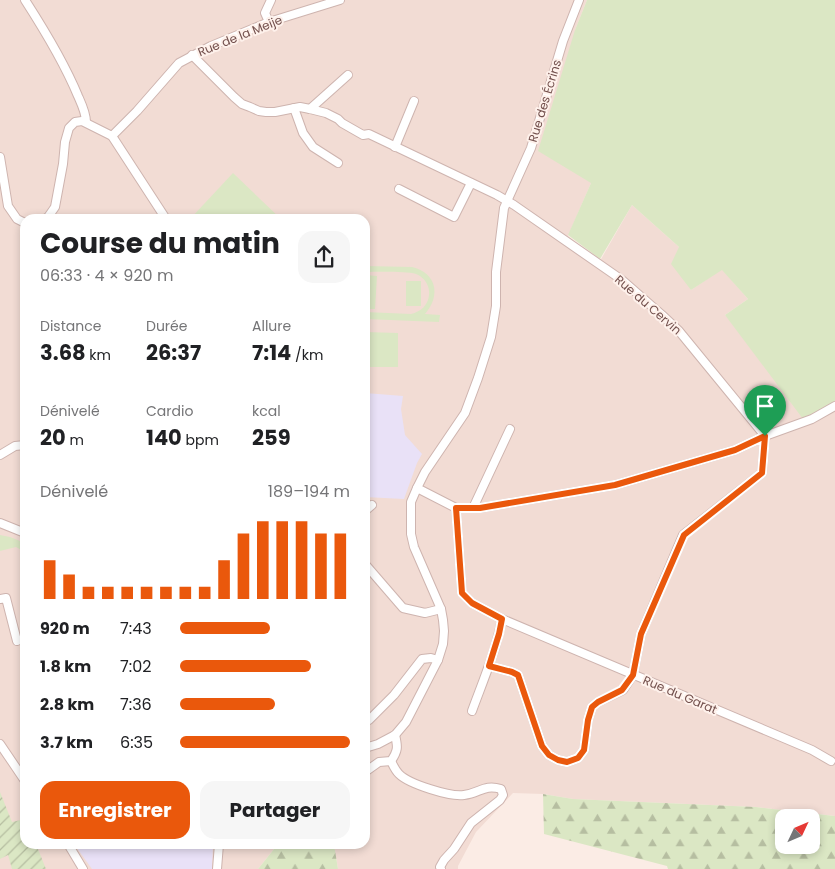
<!DOCTYPE html>
<html lang="fr">
<meta charset="utf-8">
<style>
body{margin:0;font-family:Poppins,sans-serif;background:#f6f6f6;color:#202124;height:100vh;display:flex;flex-direction:column;font-size:19px;white-space:nowrap}
*{box-sizing:border-box;margin:0}
p{font-size:16px;color:#757577}
.icon{flex:none;width:28px;height:28px;fill:none;stroke:currentColor;stroke-width:2;stroke-linecap:round;stroke-linejoin:round}
.map{position:relative;flex:1;overflow:hidden}
.sheet{position:absolute;left:20px;top:214px;width:350px;height:635px;display:flex;flex-direction:column;background:#fff;border-radius:15px;box-shadow:0 2px 8px #0003}
.sheet>*{flex:none}
.needle{width:32px;rotate:46deg}
.buttons{position:absolute;left:775px;top:809px;display:grid;gap:10px}
.buttons a{display:grid;place-items:center;width:45px;height:45px;border-radius:10px;background:#fff;box-shadow:0 2px 8px #0003;font-size:25px}
.pin{position:absolute;display:grid;place-items:center;width:42px;height:42px;color:#fff;margin:-51px -21px;border-radius:50% 50% 50% 0;rotate:-45deg;box-shadow:0 0 5px #0007}
.pin .icon{rotate:45deg}
.round{display:grid;place-items:center;flex:none;width:52px;height:52px;border-radius:15px;background:#f6f6f6}
.head{display:flex;align-items:center;justify-content:space-between;height:85px;padding:0 20px}
h1{font-size:28px;font-weight:700;line-height:38px}
.figures{display:grid;grid-template-columns:repeat(3,1fr);gap:8px;height:85px;padding:5px 20px}
.figures div{display:grid;align-content:center}
.figures b{font-size:21px;font-weight:700}
.figures small{font-size:14px;font-weight:400}
.figures p{font-size:14px}
.chart{height:140px;padding:10px 20px}
.chart p{display:flex;justify-content:space-between}
.chart svg{width:100%;height:90px;margin-top:5px;stroke:#ea580c;stroke-width:6}
.action{display:flex;gap:10px;margin-top:auto;padding:10px 20px}
.action a{flex:1;height:58px;border-radius:15px;background:#ea580c;color:#fff;font-size:20px;font-weight:700;line-height:58px;text-align:center}
.action a+a{background:#f6f6f6;color:#202124}
ul{padding:0 20px;list-style:none;font-size:16px}
li{display:grid;grid-template-columns:80px 60px 1fr;align-items:center;height:38px}
li i{height:12px;border-radius:6px;background:#ea580c}
.map>svg:first-child{display:block}
.residential{fill:#f2dcd4}
.education{fill:#e9e1f7}
.grass{fill:#dbe7c4}
.forest{fill:url(#forest-firs);fill-rule:evenodd}
.garden{fill:url(#garden-furrows)}
.lines{fill:none;stroke-linecap:round;stroke-linejoin:round}
.street-casing{stroke:#ceb4af;stroke-width:10}
.street{stroke:#fff;stroke-width:8}
.route-casing{stroke:#fff;stroke-width:10}
.route{stroke:#ea580c;stroke-width:6}
.labels{text-anchor:middle;stroke-width:4;stroke-linejoin:round;paint-order:stroke}
.street-label{font-size:12px;fill:#724f4c;stroke:#fef1eb}
</style>
<div class="map">
<svg width="835" height="869" viewBox="0 0 835 869">
<defs>
<pattern id="forest-firs" width="22" height="20" patternUnits="userSpaceOnUse" patternTransform="scale(1.25)"><rect width="22" height="20" fill="#dbe7c4"/><path d="M5 1l3.5 6h-7zM16 11l3.5 6h-7z" fill="#b6bea1"/></pattern>
<pattern id="garden-furrows" width="10" height="10" patternUnits="userSpaceOnUse" patternTransform="scale(1.25)"><rect width="10" height="10" fill="#dbe7c4"/><path d="M-1 1l2-2M0 10L10 0M9 11l2-2" fill="none" stroke="#b6bea1"/></pattern>
</defs>
<rect width="100%" height="100%" fill="#fbece5"/>
<polygon class="residential" points="0,0 587,0 575,30 591,183 568,236 600,261 632,205 679,247 691,290 722,269 748,299 725,315 835,404 835,816 756,807 573,799 543,794 513,793 476,832 458,866 458,869 338,869 334,844 365,844 365,219 25,219 25,844 278,844 258,869 0,869"/>
<g class="education">
<polygon points="365,393 403,396 401,409 405,435 422,454 417,463 404,499 365,497"/>
<polygon points="74,844 213,844 212,869 92,869"/>
</g>
<g class="grass">
<polygon points="587,0 835,0 835,404 803,419 725,315 748,299 722,270 691,290 671,264 679,247 632,205 600,259 568,235 591,183 538,151 575,30"/>
<polygon points="233,173 281,219 190,219"/>
<path d="M 365,266 L 412,267 C 437,273 441,296 425,314 L 440,315 L 439,322 L 365,319 L 365,312 L 411,314 C 419,312 425,308 428,300 C 432,289 426,278 416,274 C 406,271 377,272 365,272 Z"/>
<polygon points="365,275 377,276 375,309 365,309"/>
<rect x="406" y="281" width="15" height="25"/>
<polygon points="365,332 398,333 398,367 365,367"/>
<polygon points="0,535 10,537 25,543 25,552 16,547 0,551"/>
</g>
<g class="forest">
<path d="M 543,794 L 573,799 L 756,807 L 835,816 L 835,869 L 668,869 L 667,866 L 544,834 ZM 784,818 L 811,818 L 811,845 L 784,845 Z"/>
<polygon points="278,844 334,844 338,869 258,869"/>
</g>
<polygon class="garden" points="0,792 12,822 25,819 25,844 36,844 46,869 12,869 8,855 0,859"/>
<g class="lines">
<defs>
<g id="street">
<path d="M 25,0 C 45,31 64,62 78,96 C 82,105 86,113 86,122"/>
<polyline points="269,22 265,13 271,0"/>
<polyline points="192,55 234,97 242,104 250,107 259,111 266,112 275,112 300,107 310,109 326,113 338,119 342,123 363,135 369,134 497,195 514,205 622,280 662,315 679,331 765,436 762,473 683,535 641,634 633,675 623,690 598,702 592,707 588,720 584,750 578,758 567,762 558,760 549,755 542,746 518,675 512,672 489,666"/>
<polyline points="294,108 303,133 313,147 338,163"/>
<polyline points="310,109 348,75"/>
<polyline points="112,136 137,111 179,63 211,46 269,22 340,0"/>
<polyline points="395,147 414,101"/>
<polyline points="0,157 8,206 17,219 25,223"/>
<polyline points="399,189 454,217 471,183"/>
<polyline points="45,219 48,217 55,207 63,164 65,142 69,128 75,122 82,121 112,136 166,219"/>
<polyline points="0,455 15,446 25,445"/>
<polyline points="417,488 456,508 480,508 615,485 735,450 765,436 812,419 835,406"/>
<polyline points="456,508 462,593 472,603 502,619 812,750 831,761"/>
<polyline points="473,508 510,429"/>
<polyline points="365,511 372,505"/>
<polyline points="0,523 25,533"/>
<polyline points="365,564 403,608 425,613 441,609"/>
<polyline points="0,599 6,598 17,641"/>
<path d="M 472,711 C 483,681 496,651 502,619"/>
<polyline points="365,721 369,720 394,695 422,659 431,658 438,660"/>
<polyline points="0,744 25,781"/>
<polyline points="365,748 378,744 395,735 406,722 438,660 443,644 444,631 443,620 441,609 414,547 411,534 411,502 417,488 425,472 465,413 478,378 491,337 496,306 496,272 504,208 531,148 563,41 579,0"/>
<path d="M 391,761 C 393,765 395,770 399,774 C 409,784 450,797 464,795 C 480,793 484,784 501,789 L 503,795 L 500,800 L 471,823 L 454,849 L 444,860 L 440,867 L 441,869"/>
<path d="M 365,772 L 379,762 L 391,761 C 398,751 398,747 395,735"/>
<polyline points="68,844 83,869"/>
<polyline points="217,869 219,844"/>
</g>
</defs>
<use href="#street" class="street-casing"/>
<use href="#street" class="street"/>
</g>
<g class="lines">
<defs>
<polygon id="route" points="765,436 762,473 684,535 641,634 633,675 622,690 598,702 592,707 588,720 584,750 578,758 567,762 558,760 549,755 542,746 518,675 512,672 489,666 499,634 502,619 472,603 462,593 456,508 480,508 615,485 735,450"/>
</defs>
<use href="#route" class="route-casing"/>
<use href="#route" class="route"/>
</g>
<g class="labels">
<g class="street-label">
<text transform="translate(240 36) rotate(-22)" y="4">Rue de la Meije</text>
<text transform="translate(545 101) rotate(-73)" y="4">Rue des Écrins</text>
<text transform="translate(648 305) rotate(41)" y="4">Rue du Cervin</text>
<text transform="translate(680 695) rotate(23)" y="4">Rue du Garat</text>
</g>
</g>
</svg>
<div class="buttons">
<a><svg class="needle" viewBox="-14 -14 28 28"><path d="M0-13l5 13h-10z" fill="#e53935"/><path d="M0 13l5-13h-10z" fill="#757577"/></svg></a>
</div>
<div class="pin" style="left:765px;top:436px;background:#1e9e55"><svg class="icon" aria-label="arrive" viewBox="0 0 24 24"><path d="M6 21V4h12l-3 4 3 4H6"/></svg></div>
<section class="sheet">
<div class="head"><div><h1>Course du matin</h1><p>06:33 · 4 × 920 m</p></div><a class="round"><svg class="icon" aria-label="share" viewBox="0 0 24 24"><path d="M12 15V3M7 8l5-5 5 5M5 13v7h14v-7"/></svg></a></div>
<div class="figures">
<div><p>Distance</p><b>3.68<small> km</small></b></div>
<div><p>Durée</p><b>26:37</b></div>
<div><p>Allure</p><b>7:14<small> /km</small></b></div>
</div>
<div class="figures">
<div><p>Dénivelé</p><b>20<small> m</small></b></div>
<div><p>Cardio</p><b>140<small> bpm</small></b></div>
<div><p>kcal</p><b>259</b></div>
</div>
<div class="chart"><p><span>Dénivelé</span>189–194 m</p>
<svg viewBox="0 0 160 44" preserveAspectRatio="none"><path d="M5 44V25M15 44V32M25 44V38M35 44V38M45 44V38M55 44V38M65 44V38M75 44V38M85 44V38M95 44V25M105 44V12M115 44V6M125 44V6M135 44V6M145 44V12M155 44V12"/></svg>
</div>
<ul>
<li><b>920 m</b>7:43<i style="width:53%"></i></li>
<li><b>1.8 km</b>7:02<i style="width:77%"></i></li>
<li><b>2.8 km</b>7:36<i style="width:56%"></i></li>
<li><b>3.7 km</b>6:35<i style="width:100%"></i></li>
</ul>
<div class="action"><a>Enregistrer</a><a>Partager</a></div>
</section>
</div>
